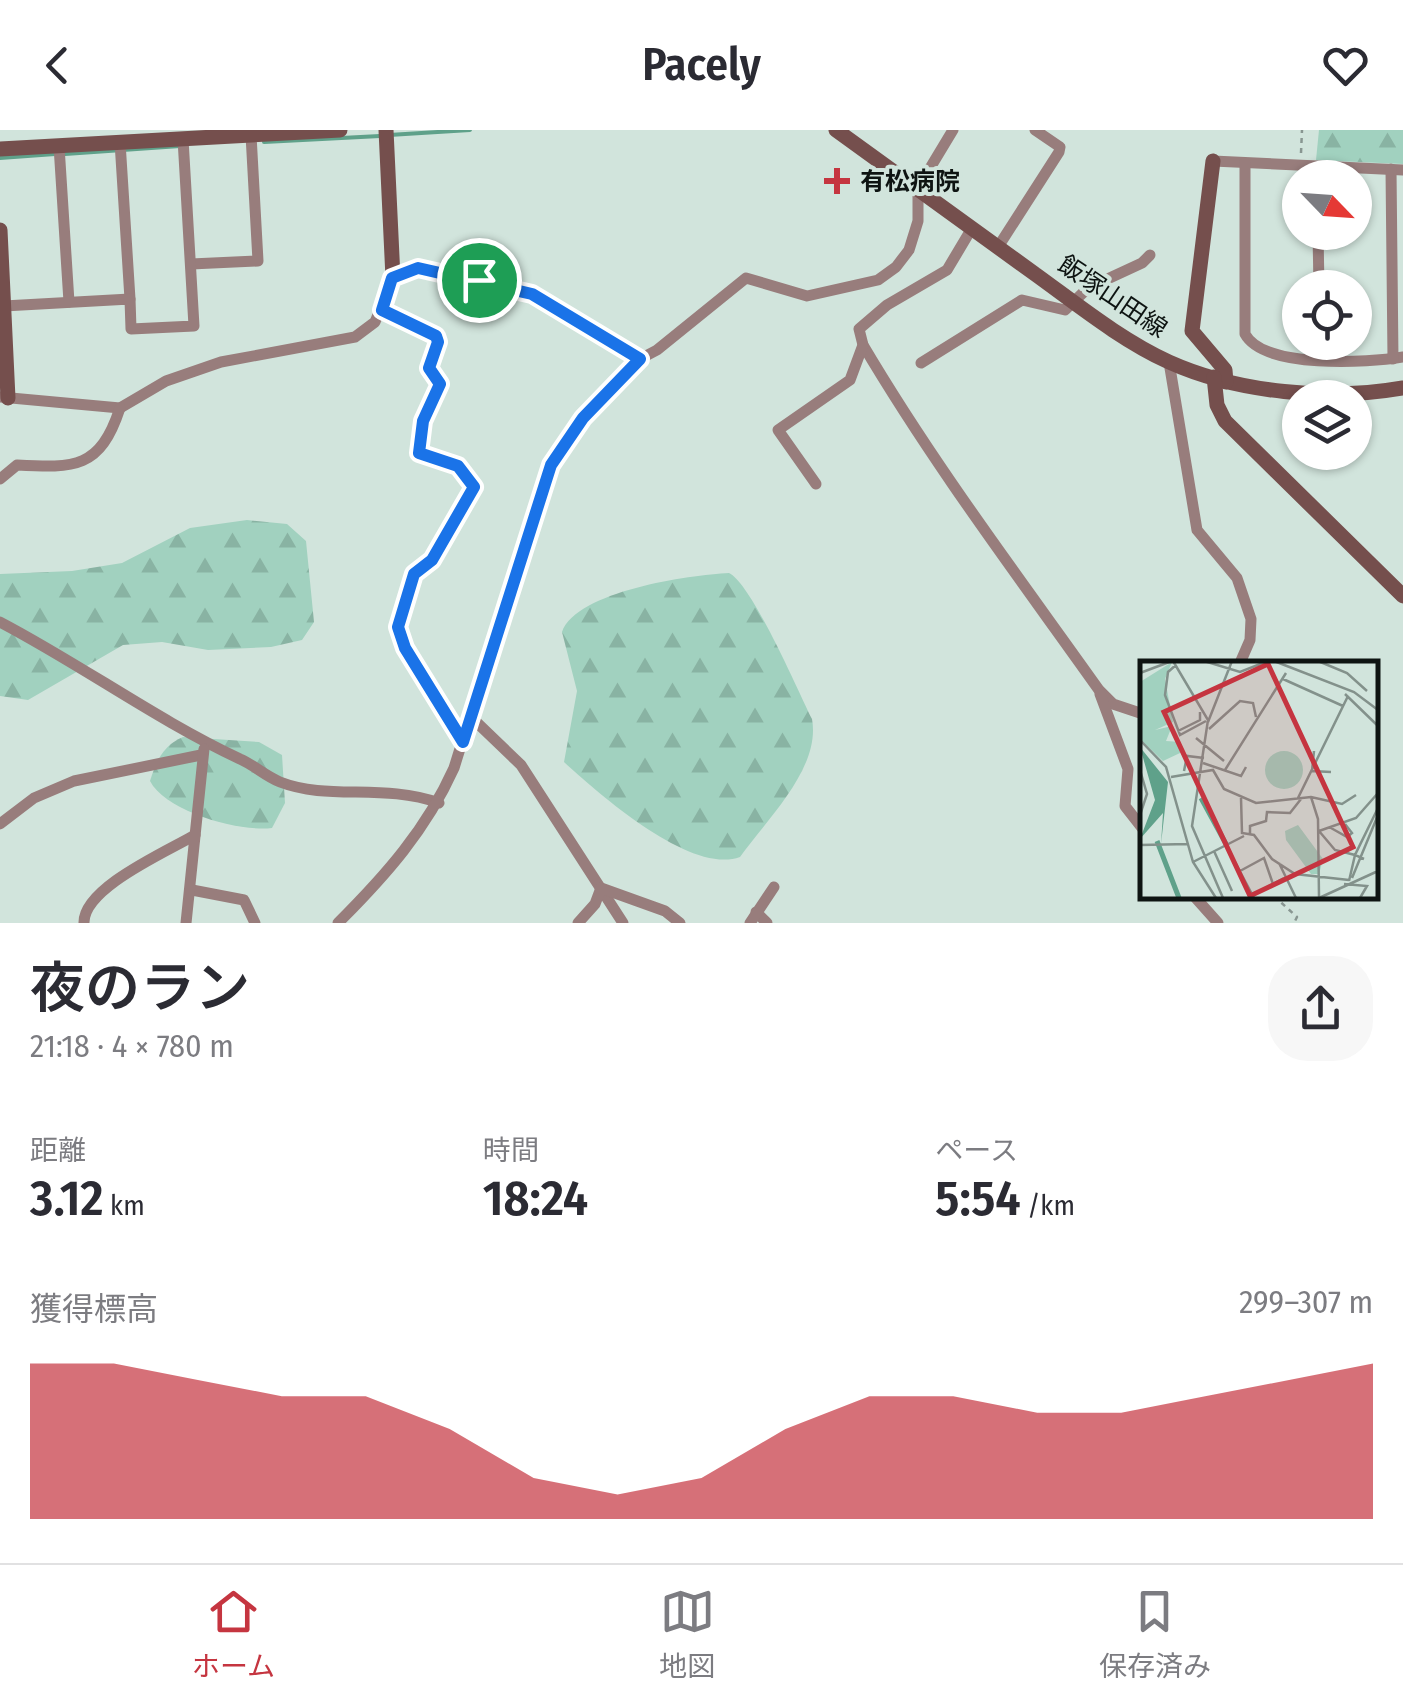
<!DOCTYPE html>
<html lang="ja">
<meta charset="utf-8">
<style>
body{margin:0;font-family:"Fira Sans Condensed","Noto Sans JP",sans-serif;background:#f7f7f7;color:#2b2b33;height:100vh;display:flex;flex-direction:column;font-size:38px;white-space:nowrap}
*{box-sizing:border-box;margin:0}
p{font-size:32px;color:#7c7c81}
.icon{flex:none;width:55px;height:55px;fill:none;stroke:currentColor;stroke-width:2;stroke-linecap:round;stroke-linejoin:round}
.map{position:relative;height:793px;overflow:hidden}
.details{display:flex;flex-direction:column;background:#fff;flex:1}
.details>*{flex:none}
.needle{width:65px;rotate:115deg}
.buttons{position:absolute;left:1282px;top:30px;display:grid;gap:20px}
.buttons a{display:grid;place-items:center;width:90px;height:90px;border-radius:50%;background:#fff;box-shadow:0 2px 8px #0004;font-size:50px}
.pin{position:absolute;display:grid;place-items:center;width:85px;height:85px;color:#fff;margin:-42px;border:5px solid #fff;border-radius:50%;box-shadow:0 2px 10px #0007}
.round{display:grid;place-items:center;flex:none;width:105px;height:105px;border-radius:40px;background:#f7f7f7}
.overview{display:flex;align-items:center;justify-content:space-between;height:170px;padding:0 30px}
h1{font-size:55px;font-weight:600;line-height:75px}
.metrics{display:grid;grid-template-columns:repeat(3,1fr);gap:15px;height:170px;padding:10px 30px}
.metrics div{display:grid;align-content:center}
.metrics b{font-size:50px;font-weight:600}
.metrics small{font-size:28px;font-weight:400}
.metrics p{font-size:28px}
.chart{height:280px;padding:20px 30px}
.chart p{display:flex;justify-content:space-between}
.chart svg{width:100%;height:180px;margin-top:10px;fill:#c53540;opacity:.7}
header{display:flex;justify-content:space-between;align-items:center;height:130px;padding:0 30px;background:#fff;font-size:45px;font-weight:600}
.tabs{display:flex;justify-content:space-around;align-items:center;height:140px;border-top:2px solid #e1e1e2;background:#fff;font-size:28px;color:#7c7c81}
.tabs a{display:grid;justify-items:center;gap:5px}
.tabs .active{color:#c53540}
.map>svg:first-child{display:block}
.forest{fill:url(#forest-firs)}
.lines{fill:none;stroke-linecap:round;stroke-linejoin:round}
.stream{stroke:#5fa18a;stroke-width:4}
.path{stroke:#889691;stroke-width:2.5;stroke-dasharray:5 5;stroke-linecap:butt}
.street{stroke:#987d7c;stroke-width:11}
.secondary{stroke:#754f4d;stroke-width:15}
.route-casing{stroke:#fff;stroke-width:20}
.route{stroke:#1a73e8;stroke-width:12}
.poi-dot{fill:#c53540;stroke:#d1e4dc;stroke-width:4}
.labels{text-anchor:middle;stroke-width:8;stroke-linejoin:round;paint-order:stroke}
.poi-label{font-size:25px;font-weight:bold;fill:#0e1412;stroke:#d1e4dc;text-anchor:start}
.street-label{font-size:25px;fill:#0e1412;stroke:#d1e4dc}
.inset-river{fill:none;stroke:#5fa18a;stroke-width:5}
.inset-road{fill:none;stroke:#83918b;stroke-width:2.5}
.view{fill:#c53540;fill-opacity:0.15;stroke:#c53540;stroke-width:5}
.inset-edge{fill:none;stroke:#0e1412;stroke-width:5}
</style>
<header><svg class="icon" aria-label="back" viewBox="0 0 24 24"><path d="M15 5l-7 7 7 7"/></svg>Pacely<svg class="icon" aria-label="heart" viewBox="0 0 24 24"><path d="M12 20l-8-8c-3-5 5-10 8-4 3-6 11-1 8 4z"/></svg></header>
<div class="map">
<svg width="1403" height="793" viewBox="0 0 1403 793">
<defs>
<pattern id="forest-firs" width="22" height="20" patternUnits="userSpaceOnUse" patternTransform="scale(2.5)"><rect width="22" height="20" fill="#a1d1bf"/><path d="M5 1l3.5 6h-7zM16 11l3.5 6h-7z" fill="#89b3a3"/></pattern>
</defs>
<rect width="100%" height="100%" fill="#d1e4dc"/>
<g class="forest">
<polygon points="1319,0 1403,0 1403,34 1316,30"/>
<polygon points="247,390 287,394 306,411 314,492 302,510 271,517 208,520 162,512 123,515 28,570 0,566 0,444 72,441 122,433 190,398"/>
<path d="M 729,443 C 752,454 798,561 812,589 C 821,638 767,689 740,727 C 691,745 600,665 564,632 L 577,561 L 562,502 C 577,461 689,445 729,443 Z"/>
<path d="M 183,607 L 259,612 L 282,625 L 285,673 L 272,698 C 239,702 166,682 150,651 C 156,632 163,615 183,607 Z"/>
</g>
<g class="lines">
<g class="stream">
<polyline points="389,5 470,0"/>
<polyline points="264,12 380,6"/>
<polyline points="65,24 180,16"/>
<polyline points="0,28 55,24"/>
</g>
<g class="path">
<polyline points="1301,23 1302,0"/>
<polyline points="1274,766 1297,787 1294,793"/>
</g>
<g class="street">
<polyline points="120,12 130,169"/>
<polyline points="59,16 69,172"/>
<polyline points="1213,31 1403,40"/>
<path d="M 1245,33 L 1245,204 C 1264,239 1368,233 1403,227"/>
<polyline points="1391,39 1393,229"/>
<path d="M 972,98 L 947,140 L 887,175 L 859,199 L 863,215 C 934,335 1018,446 1099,560 L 1113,574 L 1143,584"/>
<polyline points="1318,102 1319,158"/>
<polyline points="998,117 1059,22 1060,17 1035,0"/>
<polyline points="191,134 258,131 251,5"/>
<polyline points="4,176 130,169 131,199 194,196 183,9"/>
<polyline points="382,180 435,206 439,218 429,238 440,254 423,291 419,323 458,336 474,357 432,431 414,444 398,497 405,518 463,612"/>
<polyline points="1169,232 1197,400 1237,448 1251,489 1250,510 1240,533"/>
<polyline points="921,233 1022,170 1065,180 1088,158 1142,133 1150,125"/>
<polyline points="0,267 120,278 166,251 221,232 355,207 375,192 393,148 407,139 531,164 640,229"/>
<path d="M 0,349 L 17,335 C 75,338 100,339 120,278"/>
<polyline points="816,354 778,300 850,250 863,215"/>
<path d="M 0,492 C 82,535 157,590 240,629 C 254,635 265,646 280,652 C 329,671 383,653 439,673"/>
<polyline points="1100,564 1128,639 1125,676 1143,699"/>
<polyline points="470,586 521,635 623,793"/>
<polyline points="0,694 34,668 74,651 201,625"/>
<polyline points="192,760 244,770 255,793"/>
<polyline points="1194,766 1218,793"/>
<polyline points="756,782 767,793"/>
<path d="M 84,793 C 83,758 166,722 195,705"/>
<polyline points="186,793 204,619"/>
<path d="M 338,793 C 386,745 426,700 454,638 L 532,387 L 564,311 L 640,229 L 657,220 L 746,148 L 807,166 L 878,150 L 896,137 L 909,120 L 918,91 L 918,58 L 953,0"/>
<polyline points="578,793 595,774 601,758 665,781 680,793"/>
<polyline points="750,793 774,757"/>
</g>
<g class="secondary">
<polyline points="386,0 393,148"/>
<path d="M 836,0 C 903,48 969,96 1035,144 C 1078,175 1121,210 1169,232 C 1238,263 1329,271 1403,258"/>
<polyline points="0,19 340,0"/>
<polyline points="1213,31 1192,201 1225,240 1226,252"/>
<polyline points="0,100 8,268"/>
<polyline points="1214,247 1217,275 1225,291 1403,466"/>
</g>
</g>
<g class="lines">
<defs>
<polygon id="route" points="418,138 532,164 640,229 583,288 551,335 463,612 405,518 398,497 414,444 432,430 474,357 458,336 419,323 423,291 440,254 429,238 438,212 436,206 382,180 392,148"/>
</defs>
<use href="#route" class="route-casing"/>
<use href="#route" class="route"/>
</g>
<path class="poi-dot" d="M832 36h10v10h10v10h-10v10h-10v-10h-10v-10h10z"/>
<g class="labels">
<g class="poi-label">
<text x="860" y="60">有松病院</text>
</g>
<g class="street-label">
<text transform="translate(1113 166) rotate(34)" y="9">飯塚山田線</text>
</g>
</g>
<g transform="translate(1140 531)">
<rect width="238" height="238" fill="#d1e4dc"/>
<path d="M 32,1 L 25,18 L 33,61 L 15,69 L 32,65 L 26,80 L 41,81 L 40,92 L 23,100 L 0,78 L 0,21 ZM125 109a19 19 0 1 1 38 0a19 19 0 1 1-38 0ZM 158,164 L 183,198 L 179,213 L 171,213 L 146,179 L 145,170 Z" fill="#a1d1bf"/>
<path d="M 0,86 L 28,121 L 21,183 L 23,152 L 0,178 L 15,139 Z" fill="#5fa18a"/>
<path class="inset-river" d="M 61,137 L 86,183M 17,180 L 39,237"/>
<path class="inset-road" d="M 33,0 L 68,59 L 52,165 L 83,237M 64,0 L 100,11 L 128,0M 134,0 L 214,31 L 238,49M 178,0 L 207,12 L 227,30M 36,4 L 28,11 L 25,34 L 40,74 L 66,60M 0,12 L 32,0M 143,18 L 203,45M 205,33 L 238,65M 68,61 L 92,0M 69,68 L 100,40 L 113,42 L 116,56M 38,70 L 60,59 L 60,51M 56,77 L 84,100M 0,79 L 26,106 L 53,201 L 76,237M 174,90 L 172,110 L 191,111M 63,102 L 101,115 L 106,106M 0,109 L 7,133 L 0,154M 85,109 L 146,12M 44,110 L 47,95 L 64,97M 31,116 L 73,109 L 84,128 L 116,142 L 171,136 L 202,143 L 216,134M 171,136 L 178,158 L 179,236M 101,137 L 102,172 L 114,174 L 132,198 L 155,213 L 209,219M 158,137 L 208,35M 191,167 L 207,176 L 212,172 L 205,163M 179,170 L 195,189 L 215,194 L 209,220M 179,170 L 216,157 L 238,132M 110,174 L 110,165 L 126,160 L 127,151 L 150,152 L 161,138M 0,184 L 48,183M 86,184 L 114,237M 238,185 L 238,216M 74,190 L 92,230M 224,198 L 215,194 L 238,147M 53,201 L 104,175M 139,202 L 156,237M 100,210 L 124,197 L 133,223M 212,217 L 238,154M 204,223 L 227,225 L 220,237M 112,234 L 144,217M 179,237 L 238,210"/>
<path class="view" d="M 128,3 L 213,186 L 110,235 L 24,51 Z"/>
<rect width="238" height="238" class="inset-edge"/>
</g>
</svg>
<div class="buttons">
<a><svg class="needle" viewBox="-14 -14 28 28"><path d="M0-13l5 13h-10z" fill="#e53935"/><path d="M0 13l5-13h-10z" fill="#7c7c81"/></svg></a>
<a><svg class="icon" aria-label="locate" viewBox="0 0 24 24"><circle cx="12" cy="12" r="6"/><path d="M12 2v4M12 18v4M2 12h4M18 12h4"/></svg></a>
<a><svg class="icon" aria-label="layers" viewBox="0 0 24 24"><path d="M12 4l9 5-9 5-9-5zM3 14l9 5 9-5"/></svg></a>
</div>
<div class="pin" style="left:479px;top:150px;background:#1e9e55"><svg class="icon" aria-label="arrive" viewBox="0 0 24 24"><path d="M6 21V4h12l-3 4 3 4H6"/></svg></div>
</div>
<section class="details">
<div class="overview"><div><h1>夜のラン</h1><p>21:18 · 4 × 780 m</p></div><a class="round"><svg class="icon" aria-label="share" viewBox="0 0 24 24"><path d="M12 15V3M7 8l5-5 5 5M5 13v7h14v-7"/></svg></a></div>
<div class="metrics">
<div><p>距離</p><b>3.12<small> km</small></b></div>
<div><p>時間</p><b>18:24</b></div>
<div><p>ペース</p><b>5:54<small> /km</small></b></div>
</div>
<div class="chart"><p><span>獲得標高</span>299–307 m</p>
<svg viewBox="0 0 160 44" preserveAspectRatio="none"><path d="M0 44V6L10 6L20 10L30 14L40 14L50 22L60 34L70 38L80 34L90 22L100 14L110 14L120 18L130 18L140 14L150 10L160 6V44z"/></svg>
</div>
</section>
<nav class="tabs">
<a class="active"><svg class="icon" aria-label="home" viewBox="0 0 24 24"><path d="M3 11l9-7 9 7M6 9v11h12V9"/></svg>ホーム</a>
<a><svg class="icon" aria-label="map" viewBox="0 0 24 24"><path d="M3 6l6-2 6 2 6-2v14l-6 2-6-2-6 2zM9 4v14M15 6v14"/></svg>地図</a>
<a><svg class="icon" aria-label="saved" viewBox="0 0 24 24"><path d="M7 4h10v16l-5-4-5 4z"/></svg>保存済み</a>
</nav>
